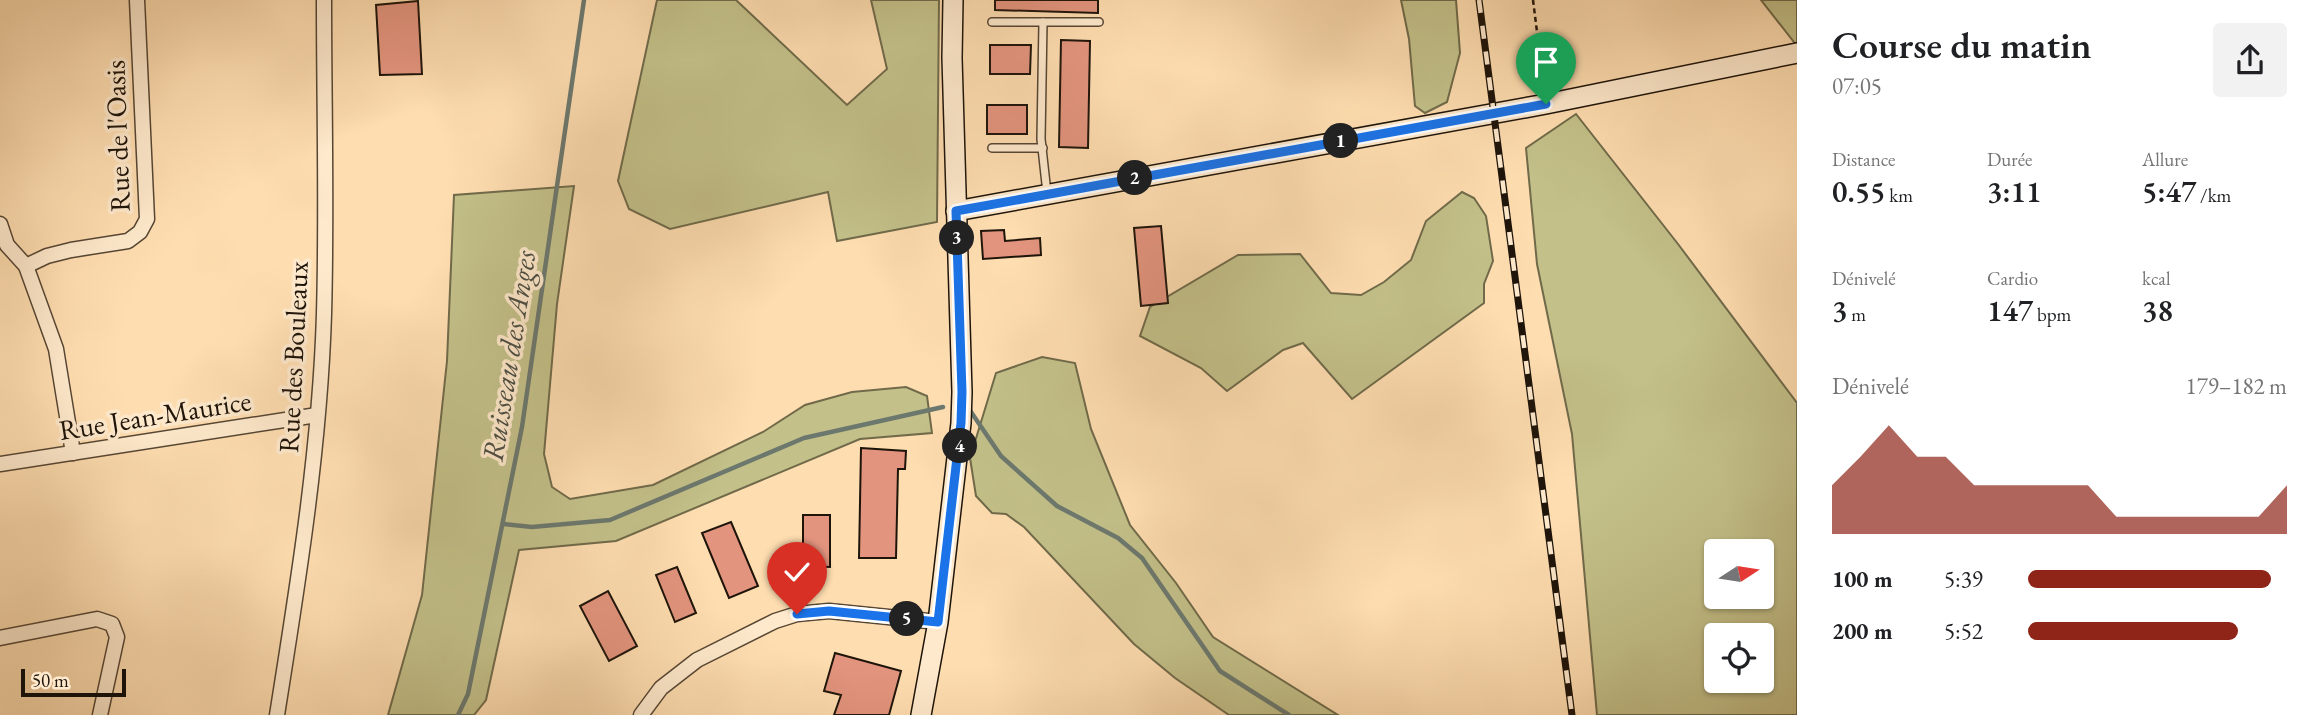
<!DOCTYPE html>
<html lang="fr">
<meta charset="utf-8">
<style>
body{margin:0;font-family:"EB Garamond",serif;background:#f2f2f2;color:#202124;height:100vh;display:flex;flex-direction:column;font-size:26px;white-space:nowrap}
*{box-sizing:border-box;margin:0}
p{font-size:23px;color:#757577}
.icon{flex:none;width:38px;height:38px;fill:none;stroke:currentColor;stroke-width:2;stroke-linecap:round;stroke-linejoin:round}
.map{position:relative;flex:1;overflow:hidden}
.drawer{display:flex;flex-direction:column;background:#fff;width:525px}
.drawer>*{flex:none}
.needle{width:46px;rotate:78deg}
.tools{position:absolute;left:1704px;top:539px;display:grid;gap:14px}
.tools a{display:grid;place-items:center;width:70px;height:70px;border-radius:7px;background:#fff;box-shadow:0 2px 5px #0004;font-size:35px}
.scale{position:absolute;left:21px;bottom:18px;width:105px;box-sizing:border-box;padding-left:7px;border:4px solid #1e140a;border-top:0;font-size:19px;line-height:24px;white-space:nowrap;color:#1e140a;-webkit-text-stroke:5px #fee9cc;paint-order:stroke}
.pin{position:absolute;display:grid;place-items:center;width:60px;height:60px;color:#fff;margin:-72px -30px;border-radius:50% 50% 50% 0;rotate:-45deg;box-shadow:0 0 7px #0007}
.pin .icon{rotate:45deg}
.km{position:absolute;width:35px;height:35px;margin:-18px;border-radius:50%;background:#222;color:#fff;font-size:19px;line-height:35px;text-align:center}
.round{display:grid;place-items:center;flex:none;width:74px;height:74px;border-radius:7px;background:#f2f2f2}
.head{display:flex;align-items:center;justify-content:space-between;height:119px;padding:0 35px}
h1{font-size:38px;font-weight:600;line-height:52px}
.figures{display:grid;grid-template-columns:repeat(3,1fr);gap:10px;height:119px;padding:7px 35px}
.figures div{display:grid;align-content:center}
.figures b{font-size:30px;font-weight:600}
.figures small{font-size:19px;font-weight:400}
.figures p{font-size:19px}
.chart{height:196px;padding:14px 35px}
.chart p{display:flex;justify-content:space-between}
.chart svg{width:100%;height:126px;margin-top:7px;fill:#8f2418;opacity:.7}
ul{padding:0 35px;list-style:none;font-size:23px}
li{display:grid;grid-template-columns:112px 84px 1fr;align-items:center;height:52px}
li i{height:18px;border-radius:9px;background:#8f2418}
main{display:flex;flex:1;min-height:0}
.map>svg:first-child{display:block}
.green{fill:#c3c089;stroke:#706a4a;stroke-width:2;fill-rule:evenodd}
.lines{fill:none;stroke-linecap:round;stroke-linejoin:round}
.stream{stroke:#6c786e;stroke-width:4.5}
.building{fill:#e3947e;stroke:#1e140a;stroke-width:2}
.lane-casing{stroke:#564634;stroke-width:10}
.street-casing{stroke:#564634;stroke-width:17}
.secondary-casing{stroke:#1e140a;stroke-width:22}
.path{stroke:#1e140a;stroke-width:2.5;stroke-dasharray:5 3.5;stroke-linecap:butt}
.lane{stroke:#fee9cc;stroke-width:7}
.street{stroke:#fee9cc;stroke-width:14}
.secondary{stroke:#fee9cc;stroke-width:19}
.rail-casing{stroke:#1e140a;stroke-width:7}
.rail{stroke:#fee9cc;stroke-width:4.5;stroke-dasharray:13;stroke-linecap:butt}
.route-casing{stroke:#fff;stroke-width:14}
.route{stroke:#1a73e8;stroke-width:9}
.labels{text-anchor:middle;stroke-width:7;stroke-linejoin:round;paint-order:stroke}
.street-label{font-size:28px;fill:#1e140a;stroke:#fee9cc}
.water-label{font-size:30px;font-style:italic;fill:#4c4e44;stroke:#fee9cc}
</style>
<main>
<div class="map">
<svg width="1797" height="715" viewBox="0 0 1797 715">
<rect width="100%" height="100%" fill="#feddb0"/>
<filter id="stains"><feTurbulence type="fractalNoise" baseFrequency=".00286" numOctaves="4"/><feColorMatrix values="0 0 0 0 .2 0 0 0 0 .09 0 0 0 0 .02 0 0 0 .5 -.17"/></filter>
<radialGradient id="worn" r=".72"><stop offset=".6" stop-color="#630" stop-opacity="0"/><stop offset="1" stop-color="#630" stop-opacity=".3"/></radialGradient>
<g class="green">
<polygon points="657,0 736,0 847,105 887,69 871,0 939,0 937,222 837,241 828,192 670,229 629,209 618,181"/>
<polygon points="1401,0 1456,0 1460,53 1447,102 1425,113 1415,106 1409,39"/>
<polygon points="1761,0 1797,0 1797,46"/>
<path d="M 1576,114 L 1678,244 L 1797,403 L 1797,715 L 1597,715 L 1572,434 L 1537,264 L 1526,148 ZM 1717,551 L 1762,551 L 1762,597 L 1717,597 ZM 1717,635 L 1762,635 L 1762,681 L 1717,681 Z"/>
<polygon points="574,186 557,304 544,454 552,487 570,499 653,485 763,432 805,405 852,392 906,387 927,396 932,433 860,439 616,541 519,550 486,700 474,715 388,715 422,595 447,361 454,195"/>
<polygon points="1462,192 1474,198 1486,216 1493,261 1484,284 1484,303 1352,399 1303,343 1283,350 1227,391 1201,368 1140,336 1150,307 1238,255 1300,254 1331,293 1361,295 1384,282 1411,260 1426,221"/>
<polygon points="1042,357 1075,363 1091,429 1130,525 1176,583 1213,637 1338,715 1229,715 1175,678 1134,644 1024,527 1006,514 992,513 976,496 970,458 996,373"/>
</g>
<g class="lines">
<g class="stream">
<polyline points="969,409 1001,456 1057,506 1118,538 1142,558 1220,671 1289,715"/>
<polyline points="504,524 532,527 610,520 804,438 943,407"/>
<polyline points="458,715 468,694 522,427 584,0"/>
</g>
</g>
<g class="building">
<polygon points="995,0 1098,0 1098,13 995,10"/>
<polygon points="418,1 422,74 380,75 376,5"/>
<polygon points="1061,40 1090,41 1088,148 1059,147"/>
<polygon points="990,45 1031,45 1030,74 990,74"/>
<rect x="987" y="105" width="40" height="29"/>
<polygon points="1161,226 1168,303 1141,306 1134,228"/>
<polygon points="1004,230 1005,241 1040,238 1041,255 983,259 981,231"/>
<polygon points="861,448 906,451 905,469 898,469 896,558 859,558"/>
<polygon points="803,515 830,515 830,567 803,566"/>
<polygon points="731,522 758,586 729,598 702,533"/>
<polygon points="677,567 696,613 675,622 656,575"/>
<polygon points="608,591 637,646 609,661 580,606"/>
<polygon points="835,653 901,671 889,715 834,715 841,695 824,691"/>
</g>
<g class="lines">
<defs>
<g id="lane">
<polyline points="992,22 1043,22"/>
<polyline points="992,148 1043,148"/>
<polyline points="1047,193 1041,139 1043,22 1099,22"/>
</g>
<g id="street">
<polyline points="0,224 7,245 26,266 56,349 73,453"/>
<polyline points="26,266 47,256 71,250 128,241 140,232 147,219 137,0"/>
<polyline points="0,464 317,415"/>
<polyline points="0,638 97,619 112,624 117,637 100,715"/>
<path d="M 277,715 C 298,583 320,448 324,314 C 327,209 324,104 324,0"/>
<polyline points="641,715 661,688 697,660 775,621 797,614 829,611 938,622"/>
</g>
<g id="secondary">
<polyline points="956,211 1546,104 1797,53"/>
<polyline points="921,715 938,622 961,423 962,392 952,58 953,0"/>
</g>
</defs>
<use href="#lane" class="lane-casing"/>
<use href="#street" class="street-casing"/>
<use href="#secondary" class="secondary-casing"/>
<polyline class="path" points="1533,0 1544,87"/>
<use href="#lane" class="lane"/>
<use href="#street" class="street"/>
<use href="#secondary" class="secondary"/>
<defs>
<polyline id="rail" points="1479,0 1572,715"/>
</defs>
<use href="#rail" class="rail-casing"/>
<use href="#rail" class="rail"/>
</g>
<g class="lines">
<defs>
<polyline id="route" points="797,614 829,611 938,622 961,423 962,392 956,211 1546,104"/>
</defs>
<use href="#route" class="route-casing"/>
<use href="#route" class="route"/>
</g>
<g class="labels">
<g class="street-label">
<text transform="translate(117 136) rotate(-92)" y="10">Rue de l'Oasis</text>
<text transform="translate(293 357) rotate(-87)" y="10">Rue des Bouleaux</text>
<text transform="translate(155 415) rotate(-9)" y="10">Rue Jean-Maurice</text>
</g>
<g class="water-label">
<text transform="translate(509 356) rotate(-81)" y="10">Ruisseau des Anges</text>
</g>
</g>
<rect width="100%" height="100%" filter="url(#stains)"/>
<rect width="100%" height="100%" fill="url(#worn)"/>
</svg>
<div class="tools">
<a><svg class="needle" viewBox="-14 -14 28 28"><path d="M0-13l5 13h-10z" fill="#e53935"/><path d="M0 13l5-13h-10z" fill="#757577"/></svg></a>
<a><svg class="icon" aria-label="locate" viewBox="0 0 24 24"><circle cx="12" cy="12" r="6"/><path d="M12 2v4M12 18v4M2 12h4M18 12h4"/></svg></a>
</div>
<div class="scale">50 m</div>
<div class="pin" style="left:1546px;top:104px;background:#1e9e55"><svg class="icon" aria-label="arrive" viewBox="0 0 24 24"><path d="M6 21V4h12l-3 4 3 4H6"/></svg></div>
<div class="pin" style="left:797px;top:614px;background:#d93025"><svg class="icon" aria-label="check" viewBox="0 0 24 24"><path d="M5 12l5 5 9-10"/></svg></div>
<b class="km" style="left:1341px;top:141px">1</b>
<b class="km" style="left:1135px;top:178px">2</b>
<b class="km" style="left:957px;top:238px">3</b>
<b class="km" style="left:960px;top:446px">4</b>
<b class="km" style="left:907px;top:619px">5</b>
</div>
<section class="drawer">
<div class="head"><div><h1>Course du matin</h1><p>07:05</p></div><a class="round"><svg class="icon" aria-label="share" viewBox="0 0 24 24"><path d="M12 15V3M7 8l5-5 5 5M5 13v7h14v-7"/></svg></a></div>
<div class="figures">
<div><p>Distance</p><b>0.55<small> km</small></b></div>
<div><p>Durée</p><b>3:11</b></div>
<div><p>Allure</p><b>5:47<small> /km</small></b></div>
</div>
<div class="figures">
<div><p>Dénivelé</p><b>3<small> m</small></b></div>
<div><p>Cardio</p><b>147<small> bpm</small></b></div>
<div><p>kcal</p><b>38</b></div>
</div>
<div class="chart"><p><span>Dénivelé</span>179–182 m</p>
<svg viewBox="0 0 160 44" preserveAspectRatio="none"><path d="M0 44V27L10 17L20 6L30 17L40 17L50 27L60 27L70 27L80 27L90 27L100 38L110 38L120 38L130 38L140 38L150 38L160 27V44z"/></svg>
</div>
<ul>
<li><b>100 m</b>5:39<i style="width:94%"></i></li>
<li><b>200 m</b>5:52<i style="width:81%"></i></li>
</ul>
</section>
</main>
